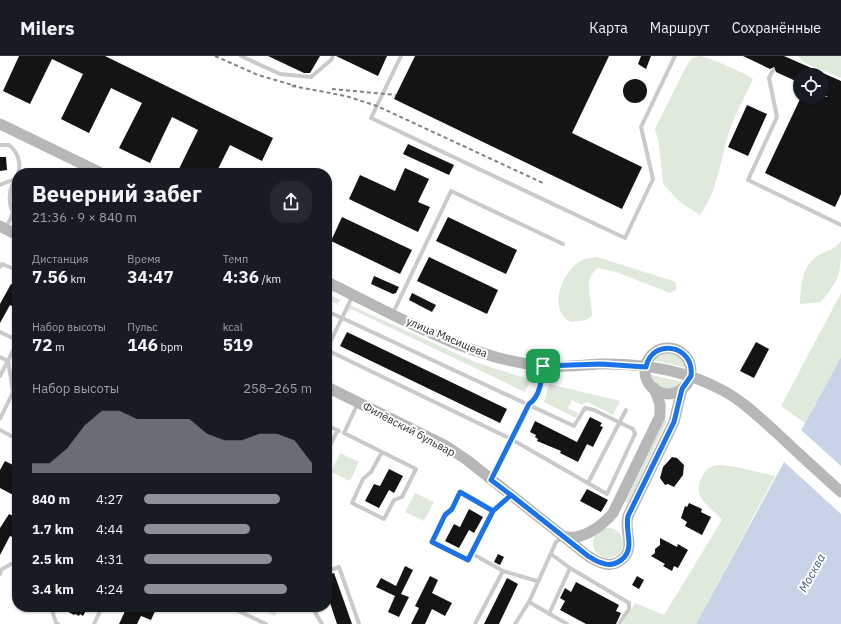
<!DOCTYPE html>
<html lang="ru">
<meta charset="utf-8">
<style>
body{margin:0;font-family:"IBM Plex Sans",sans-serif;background:#242831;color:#f1f3f6;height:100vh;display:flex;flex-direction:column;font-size:15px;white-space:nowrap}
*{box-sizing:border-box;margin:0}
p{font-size:13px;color:#9ea1a6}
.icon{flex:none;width:22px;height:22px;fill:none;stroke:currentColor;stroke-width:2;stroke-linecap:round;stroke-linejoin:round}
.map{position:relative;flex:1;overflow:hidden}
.panel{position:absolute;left:12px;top:112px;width:320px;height:444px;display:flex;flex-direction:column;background:#171b24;border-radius:16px;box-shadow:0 1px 3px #0004}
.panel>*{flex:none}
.buttons{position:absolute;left:793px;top:12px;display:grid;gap:8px}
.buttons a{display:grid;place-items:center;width:36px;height:36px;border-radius:50%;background:#171b24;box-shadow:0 1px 3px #0004;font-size:20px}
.pin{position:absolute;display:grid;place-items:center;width:34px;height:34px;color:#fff;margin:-17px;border-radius:8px;box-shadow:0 2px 6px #0006}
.round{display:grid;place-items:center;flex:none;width:42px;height:42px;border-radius:16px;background:#242831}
.summary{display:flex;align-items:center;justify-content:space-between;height:68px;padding:0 20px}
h1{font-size:22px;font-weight:800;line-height:30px}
.stats{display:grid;grid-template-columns:repeat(3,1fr);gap:6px;height:68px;padding:4px 20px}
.stats div{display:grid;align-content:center}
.stats b{font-size:17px;font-weight:800}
.stats small{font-size:11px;font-weight:400}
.stats p{font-size:11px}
.chart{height:112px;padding:8px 20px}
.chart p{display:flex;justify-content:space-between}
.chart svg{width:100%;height:72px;margin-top:4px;fill:#8c9099;opacity:.7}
ul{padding:0 20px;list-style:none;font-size:13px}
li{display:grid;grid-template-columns:64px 48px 1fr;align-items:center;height:30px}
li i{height:10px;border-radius:5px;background:#8c9099}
header{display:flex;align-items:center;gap:24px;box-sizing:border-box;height:56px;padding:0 20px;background:#171b24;border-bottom:1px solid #363941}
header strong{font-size:19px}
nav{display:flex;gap:22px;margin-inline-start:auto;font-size:14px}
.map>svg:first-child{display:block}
.green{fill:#dfe9dc}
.water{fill:#c9d3e7}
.pier{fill:#fff}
.building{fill:#141414}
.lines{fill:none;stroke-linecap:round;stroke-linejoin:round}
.lane{stroke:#cacaca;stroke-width:4}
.secondary{stroke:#b7b7b7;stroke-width:11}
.rail{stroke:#828282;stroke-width:2;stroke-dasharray:4 3;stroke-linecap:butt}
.route-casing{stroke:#fff;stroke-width:8}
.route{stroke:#1a73e8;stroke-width:5}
.labels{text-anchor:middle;stroke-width:4;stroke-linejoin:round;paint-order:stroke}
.street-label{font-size:11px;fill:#2d2d2d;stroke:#fff}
.water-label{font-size:12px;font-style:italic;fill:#435986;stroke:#fff}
</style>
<header>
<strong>Milers</strong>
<nav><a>Карта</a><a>Маршрут</a><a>Сохранённые</a></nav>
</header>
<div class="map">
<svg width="841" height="568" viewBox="0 0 841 568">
<rect width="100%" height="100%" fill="#fff"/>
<g class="green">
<path d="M 699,0 C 707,0 747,18 753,23 C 745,41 735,58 729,76 C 720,105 718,134 700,159 L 680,146 L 663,128 L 659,87 L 655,73 L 687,9 L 692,2 Z"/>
<path d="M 798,0 L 841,0 L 841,22 C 831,16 801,9 798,0 Z"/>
<path d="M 841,185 C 841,216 841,222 821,246 L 800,248 C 801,233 801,212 815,202 C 823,195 834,195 841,185 Z"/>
<path d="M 597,201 L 673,225 L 676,227 L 676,234 L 670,237 L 619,217 L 598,212 C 581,224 593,244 592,260 L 586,264 L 571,266 C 547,254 562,217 579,206 C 584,202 590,202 597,201 Z"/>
<polygon points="841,237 841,301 805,367 781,350"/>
<polygon points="327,238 341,244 337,248 327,243"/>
<polygon points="350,249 475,306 531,324 525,336 351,253 348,257"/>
<path d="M 666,296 C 677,297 683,301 687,312 L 653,304 L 661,298 Z"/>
<path d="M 651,319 L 683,326 C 672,337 655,334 651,319 Z"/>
<polygon points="549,328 620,345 613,359 588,346 584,347 582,349 572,344 568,352 578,357 576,362 544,346"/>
<polygon points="663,363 667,365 628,447 623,445"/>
<polygon points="340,397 359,406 350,425 331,416"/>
<path d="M 719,409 L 737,411 L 775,420 L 696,568 L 622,568 L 635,547 L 664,559 L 722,464 C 709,449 690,441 703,419 C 707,412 711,410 719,409 Z"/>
<polygon points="415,437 434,446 424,465 405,456"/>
<circle cx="608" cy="487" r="15"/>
<polygon points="258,551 279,551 275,560"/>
</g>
<polygon class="water" points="841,301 841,568 696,568"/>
<polygon class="pier" points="800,373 841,410 841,458 782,404"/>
<g class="building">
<polygon points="19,0 105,0 273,82 262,105 230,89 216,117 177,117 198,74 172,61 150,107 119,92 142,47 111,32 89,77 61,63 83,18 52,3 30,48 3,35"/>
<polygon points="268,0 320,0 310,17 304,17"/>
<polygon points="336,0 387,0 378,20"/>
<polygon points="415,0 609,0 572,77 642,111 622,153 394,43"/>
<polygon points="641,0 651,0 646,13 638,8"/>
<polygon points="743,0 784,0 841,25 841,138 835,151 765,117 801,41 828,41 822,38 822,19 800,19 800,27 776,16 774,11 770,13"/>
<circle cx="635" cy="35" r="12"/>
<polygon points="747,49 767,58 748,100 728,91"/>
<polygon points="408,88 454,109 449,119 403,98"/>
<polygon points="0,101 6,101 7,114 0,115"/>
<polygon points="405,112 429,123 418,146 430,151 418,176 349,143 360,119 395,135"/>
<polygon points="342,161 412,194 400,218 331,185"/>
<polygon points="448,161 517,194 506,218 436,185"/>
<polygon points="429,201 498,234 487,258 417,225"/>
<polygon points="374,220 399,231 396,237 393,238 371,228"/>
<polygon points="11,228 17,231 17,248 15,252 10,249 0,267 0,248"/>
<polygon points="412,237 436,249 432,256 409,244"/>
<polygon points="347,276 507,353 500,367 340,290"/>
<polygon points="756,286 769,293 754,322 740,315"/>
<polygon points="590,361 602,367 600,370 603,371 593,391 587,388 578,406 560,397 561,395 537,385 538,383 535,381 536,379 530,376 535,365 577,386"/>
<polygon points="672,401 677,402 684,409 683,419 674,431 668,428 665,429 660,422 663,411"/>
<polygon points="5,405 17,411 17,441 0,432 0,414"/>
<polygon points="389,413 403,420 394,437 389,434 379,452 365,445 374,428 380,430"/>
<polygon points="587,433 608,444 601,456 580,445"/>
<polygon points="689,447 702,453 701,456 711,461 702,479 685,470 687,466 681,462 685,450 687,451"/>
<polygon points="469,453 483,461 474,477 469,474 459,492 445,485 454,468 460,471"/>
<polygon points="9,458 17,462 17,483 10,480 0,499 0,472"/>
<polygon points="660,482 677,491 678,488 688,494 678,512 674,510 672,515 663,510 665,508 651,500 655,497 655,493 660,489"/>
<polygon points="498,498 504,501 500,509 494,506"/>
<polygon points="405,510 413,514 401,538 409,541 399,561 388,556 395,540 376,531 381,522 396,530"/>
<polygon points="334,517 352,568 337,568 327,538 327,519"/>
<polygon points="430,520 438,524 432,537 452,547 445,560 432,553 425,568 411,568 419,552 415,550"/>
<polygon points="637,520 644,524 639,533 632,529"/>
<polygon points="507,522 518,528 499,568 484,568"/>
<polygon points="576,526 619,549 616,555 621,557 616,568 586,568 560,554 565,545 560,542 565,532 571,536"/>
<polygon points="59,551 88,551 83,560 80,558 79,560 75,558 74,559"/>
<polygon points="127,551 157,551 151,564 141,560 137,568 119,568"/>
</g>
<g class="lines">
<g class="lane">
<polyline points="241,0 280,18 311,21 331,4 333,0"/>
<polyline points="401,0 371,62 625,182 653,123 641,71 675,0"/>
<polyline points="773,14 769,22 777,61 748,124 841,169"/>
<path d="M 0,89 L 9,89 C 17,95 22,107 18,117"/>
<polyline points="0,129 15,123"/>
<path d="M 6,172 L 13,157 C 8,147 8,131 17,123"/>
<polyline points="0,211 2,208 17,214"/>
<path d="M 327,255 L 574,370 L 585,352 L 594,354 L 633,373 L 635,378 L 607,438 L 511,383 L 529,348 C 540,341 542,324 543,312"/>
<polyline points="393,257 451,135 563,188"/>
<polyline points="0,276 17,284"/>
<polyline points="327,293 353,239"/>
<polyline points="327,294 511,383 492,423"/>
<polyline points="0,301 8,305 13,335"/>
<polyline points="0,320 17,287"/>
<polyline points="358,347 344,377 416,413 402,441 394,444 384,463 352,447 363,423 371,416 382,396"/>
<polyline points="0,363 17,328"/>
<polyline points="327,369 339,375"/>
<polyline points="0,374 17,383"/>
<polyline points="327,395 338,374"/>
<polyline points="588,427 626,354"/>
<polyline points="493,455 460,436 452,453 445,459 432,487 468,504 471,497 503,515 537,525"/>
<polyline points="471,497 493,455 510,439"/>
<polyline points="551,498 570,512 629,547 629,553 619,568"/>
<polyline points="327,515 339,511 359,568"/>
<polyline points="0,518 2,513 17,505"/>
<polyline points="529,546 567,568"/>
<polyline points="51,551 56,567 58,568"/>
<polyline points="230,551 266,568"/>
<polyline points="312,551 322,568"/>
<polyline points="549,558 570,512"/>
<polyline points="94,568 100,555 100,551"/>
<polyline points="475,568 503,515"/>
<polyline points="515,568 529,546 556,486 562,481"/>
</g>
<g class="secondary">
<polyline points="0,68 101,117"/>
<polyline points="0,170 17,179"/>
<path d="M 327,226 C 395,259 466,302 542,310 C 561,312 581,309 599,308 C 642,307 685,314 722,334 C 743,345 761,363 779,379 C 799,398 820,417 841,436"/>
<circle cx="668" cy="315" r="23"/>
<path d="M 327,331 L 446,390 L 467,404 L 588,500 C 592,502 597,506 602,507 C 615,512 629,502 629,488 C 629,478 625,471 628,460 L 674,366 L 682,333"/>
<path d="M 563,480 C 581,486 602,470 613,457 L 660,360 L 660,348 L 654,332"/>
</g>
<g class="rail">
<polyline points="215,0 258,19 296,30"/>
<polyline points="292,30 346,40 377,50 543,127"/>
<polyline points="332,33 396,39"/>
</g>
</g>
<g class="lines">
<defs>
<path id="route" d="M 543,310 C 542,323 540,341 529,348 L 491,424 L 511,439 L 493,455 L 468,504 L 432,486 L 445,459 L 452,453 L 460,436 L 493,455 L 511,439 L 588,500 C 592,502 597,506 602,507 C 615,512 629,502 629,488 C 629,478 626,470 628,460 L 674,366 L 682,333 L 691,320 C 695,289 652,281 646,311 L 601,308 L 543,310"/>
</defs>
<use href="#route" class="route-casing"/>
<use href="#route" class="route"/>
</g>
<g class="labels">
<g class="street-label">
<text transform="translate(447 281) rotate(23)" y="4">улица Мясищева</text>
<text transform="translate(409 373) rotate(28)" y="4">Филёвский бульвар</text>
</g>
<g class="water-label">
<text transform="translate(812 517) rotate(-61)" y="4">Москва</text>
</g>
</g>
</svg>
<div class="buttons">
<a><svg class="icon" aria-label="locate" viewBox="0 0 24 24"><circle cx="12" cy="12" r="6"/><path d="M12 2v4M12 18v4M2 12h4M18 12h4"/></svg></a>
</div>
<div class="pin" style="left:543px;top:310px;background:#1e9e55"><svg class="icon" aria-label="arrive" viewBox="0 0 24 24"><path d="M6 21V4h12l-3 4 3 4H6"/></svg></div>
<section class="panel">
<div class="summary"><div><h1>Вечерний забег</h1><p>21:36 · 9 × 840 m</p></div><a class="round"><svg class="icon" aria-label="share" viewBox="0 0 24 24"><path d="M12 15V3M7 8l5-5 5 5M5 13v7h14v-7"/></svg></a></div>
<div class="stats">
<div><p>Дистанция</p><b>7.56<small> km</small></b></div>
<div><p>Время</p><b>34:47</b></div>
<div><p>Темп</p><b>4:36<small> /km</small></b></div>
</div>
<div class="stats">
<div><p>Набор высоты</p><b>72<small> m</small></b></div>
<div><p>Пульс</p><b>146<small> bpm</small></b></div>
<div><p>kcal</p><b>519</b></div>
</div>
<div class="chart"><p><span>Набор высоты</span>258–265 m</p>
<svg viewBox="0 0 160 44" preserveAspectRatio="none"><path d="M0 44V38L10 38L20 29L30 15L40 6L50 6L60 11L70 11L80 11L90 11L100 20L110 24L120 24L130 20L140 20L150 24L160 38V44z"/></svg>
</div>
<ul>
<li><b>840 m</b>4:27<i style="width:81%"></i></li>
<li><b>1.7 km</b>4:44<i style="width:63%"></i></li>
<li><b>2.5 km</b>4:31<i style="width:76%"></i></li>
<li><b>3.4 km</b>4:24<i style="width:85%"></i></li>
</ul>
</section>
</div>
